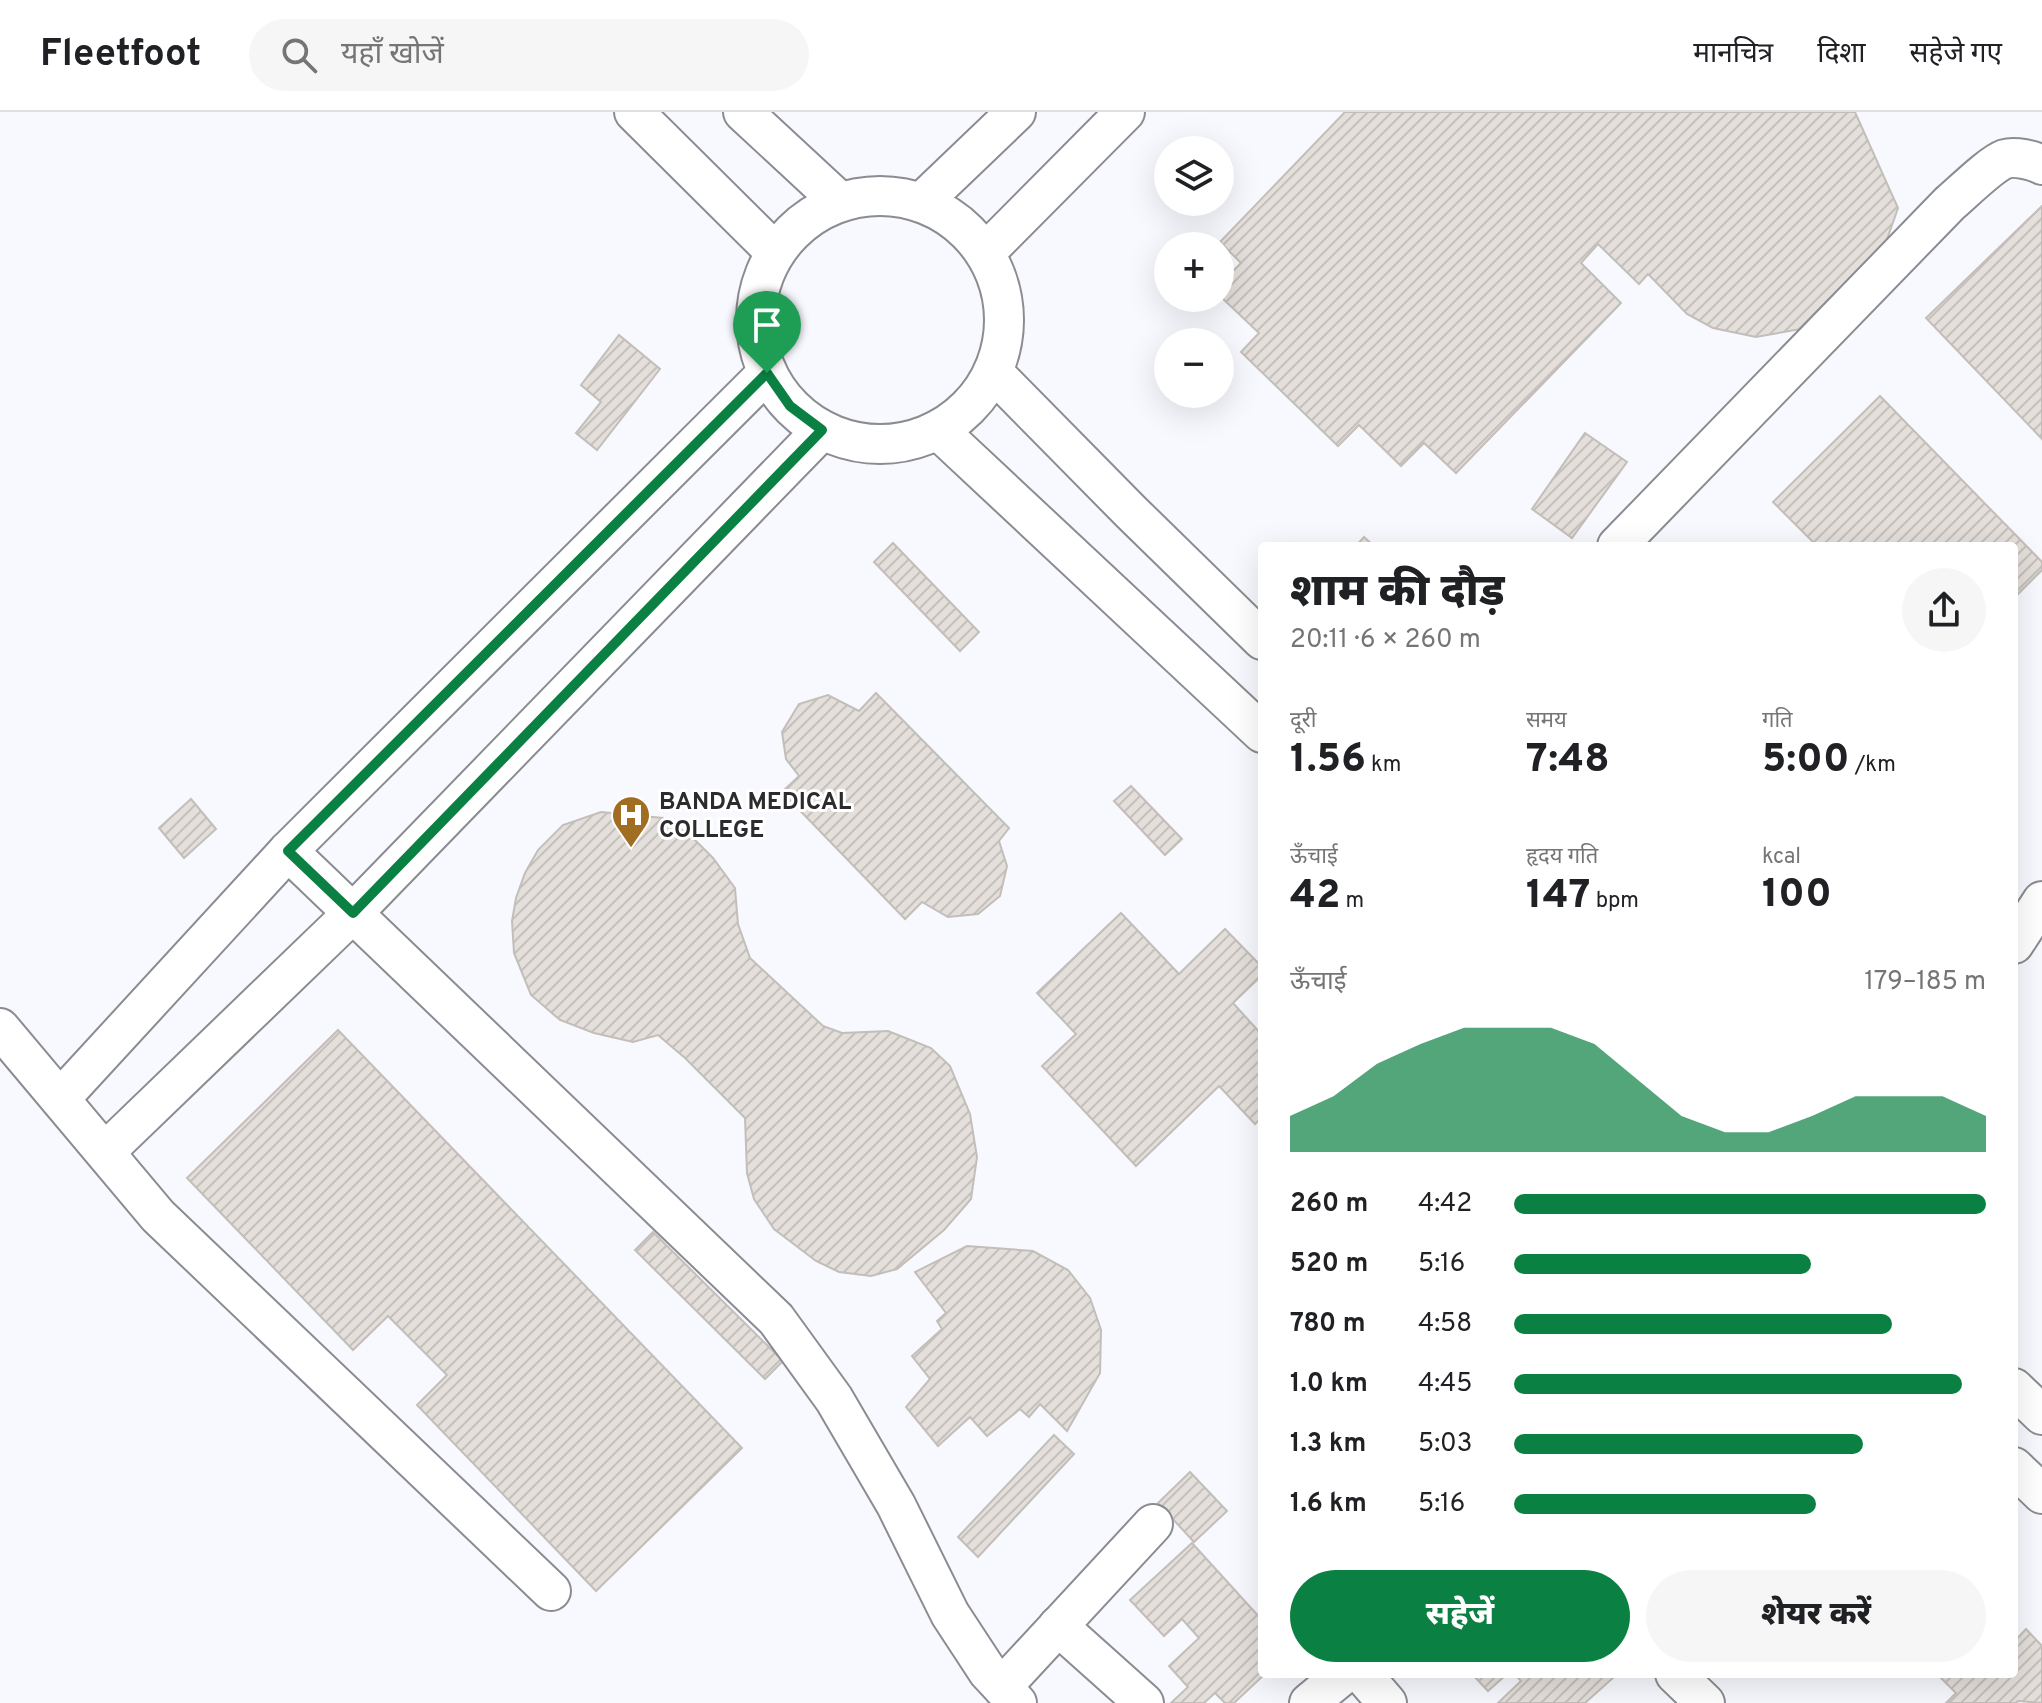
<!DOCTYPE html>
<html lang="hi">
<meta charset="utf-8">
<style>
body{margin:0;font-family:Overpass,"Noto Sans Devanagari",sans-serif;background:#f6f6f6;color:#202124;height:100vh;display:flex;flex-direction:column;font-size:30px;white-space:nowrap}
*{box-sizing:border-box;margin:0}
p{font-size:26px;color:#757577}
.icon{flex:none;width:44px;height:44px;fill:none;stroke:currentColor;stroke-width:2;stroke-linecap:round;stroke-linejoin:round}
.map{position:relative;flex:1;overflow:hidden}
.details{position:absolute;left:1258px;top:430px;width:760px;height:1136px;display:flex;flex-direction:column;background:#fff;border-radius:8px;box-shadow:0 8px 32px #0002}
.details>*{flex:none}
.fabs{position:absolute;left:1154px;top:24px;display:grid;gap:16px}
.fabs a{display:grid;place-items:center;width:80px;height:80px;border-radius:50%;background:#fff;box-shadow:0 8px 32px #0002;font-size:40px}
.pin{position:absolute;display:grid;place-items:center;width:68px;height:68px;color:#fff;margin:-82px -34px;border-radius:50% 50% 50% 0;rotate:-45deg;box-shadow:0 0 8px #0007}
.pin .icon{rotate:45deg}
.round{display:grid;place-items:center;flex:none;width:84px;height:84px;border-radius:42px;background:#f6f6f6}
.headline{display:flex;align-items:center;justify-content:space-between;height:136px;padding:0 32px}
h1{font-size:44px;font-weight:800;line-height:60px}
.figures{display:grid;grid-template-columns:repeat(3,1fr);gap:12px;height:136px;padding:8px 32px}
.figures div{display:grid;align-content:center}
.figures b{font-size:40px;font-weight:800}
.figures small{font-size:22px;font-weight:400}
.figures p{font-size:22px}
.chart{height:224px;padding:16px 32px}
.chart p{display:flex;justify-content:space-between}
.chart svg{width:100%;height:144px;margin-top:8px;fill:#0b8043;opacity:.7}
.primary-button{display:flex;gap:16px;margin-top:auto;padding:16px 32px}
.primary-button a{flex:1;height:92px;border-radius:48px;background:#0b8043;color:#fff;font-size:32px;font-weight:800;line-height:92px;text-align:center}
.primary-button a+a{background:#f6f6f6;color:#202124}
ul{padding:0 32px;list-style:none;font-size:26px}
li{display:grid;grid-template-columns:128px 96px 1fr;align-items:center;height:60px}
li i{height:20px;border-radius:10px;background:#0b8043}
header{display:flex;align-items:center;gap:48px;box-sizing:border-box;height:112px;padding:0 40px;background:#fff;border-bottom:2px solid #e0e0e0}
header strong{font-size:38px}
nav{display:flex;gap:44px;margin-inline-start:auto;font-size:28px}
.search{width:560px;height:72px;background:#f6f6f6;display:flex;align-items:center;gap:20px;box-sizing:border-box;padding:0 28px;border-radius:44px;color:#757577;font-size:30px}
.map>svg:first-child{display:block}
.building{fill:url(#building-hatch);stroke:#c3beb9;stroke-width:2}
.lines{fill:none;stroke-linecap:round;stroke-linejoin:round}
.minor-casing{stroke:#8b8c92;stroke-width:42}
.minor{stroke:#fff;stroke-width:38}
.route-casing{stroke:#fff;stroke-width:16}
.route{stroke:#0b8043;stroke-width:10}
.labels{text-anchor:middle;stroke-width:6;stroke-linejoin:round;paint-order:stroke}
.poi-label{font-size:24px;font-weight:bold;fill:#2c2c2e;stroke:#fff;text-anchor:start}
</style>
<header>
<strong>Fleetfoot</strong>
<div class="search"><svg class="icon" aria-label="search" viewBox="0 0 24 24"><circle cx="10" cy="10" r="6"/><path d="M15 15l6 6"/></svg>यहाँ खोजें</div>
<nav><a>मानचित्र</a><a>दिशा</a><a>सहेजे गए</a></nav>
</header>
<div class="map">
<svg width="2042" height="1591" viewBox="0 0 2042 1591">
<defs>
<pattern id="building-hatch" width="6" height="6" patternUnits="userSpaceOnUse" patternTransform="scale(2)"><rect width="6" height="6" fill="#e4dfda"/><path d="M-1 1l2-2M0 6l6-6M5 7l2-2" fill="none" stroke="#c4c0bb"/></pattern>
</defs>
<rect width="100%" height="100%" fill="#f8f9fe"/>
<g class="building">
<polygon points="1345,0 1855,0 1898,96 1873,167 1812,215 1756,225 1713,216 1687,202 1648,162 1639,172 1598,132 1581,151 1621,191 1456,361 1424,331 1401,354 1359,313 1338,334 1241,240 1259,221 1220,184 1220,172 1241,151 1220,130"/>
<polygon points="2042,94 2042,327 1926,206"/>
<polygon points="619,223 660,257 597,338 576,321 601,290 581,273"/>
<polygon points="1880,284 2042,450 2042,458 2014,486 2014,434 1817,434 1773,390"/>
<polygon points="1585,321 1627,350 1572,426 1532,397"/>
<polygon points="1364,425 1374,434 1356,434"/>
<polygon points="893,431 979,520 960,539 874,450"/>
<polygon points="876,581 1009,716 999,729 1007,754 1000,784 978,802 948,805 922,790 905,807 782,680 799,664 786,647 782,620 799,592 828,583 859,599"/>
<polygon points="1131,674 1182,727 1165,743 1114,689"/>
<polygon points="191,687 216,717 184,746 159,716"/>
<polygon points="601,700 663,706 690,723 713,746 735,776 738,812 750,846 823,914 842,921 888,919 931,936 950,954 970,1002 977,1045 971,1087 944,1118 897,1157 871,1164 839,1160 816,1149 774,1117 754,1087 747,1061 745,1006 685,946 658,923 633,930 594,921 560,908 531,883 514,841 512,809 516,786 525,761 538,738 563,713"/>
<polygon points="1121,801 1179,862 1225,817 1262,855 1262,863 1233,891 1262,923 1262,1005 1255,1012 1219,974 1136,1054 1042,954 1076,922 1037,881"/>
<polygon points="338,918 742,1336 596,1479 417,1293 447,1263 388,1204 353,1238 187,1066"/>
<polygon points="653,1120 783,1249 765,1267 635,1138"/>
<polygon points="967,1134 1033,1139 1068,1158 1090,1186 1101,1218 1100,1261 1067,1319 1040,1292 1029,1305 1020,1297 987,1324 970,1305 938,1334 906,1295 930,1267 912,1244 942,1217 937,1209 946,1201 915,1160"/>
<polygon points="1054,1323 1074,1342 978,1445 958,1425"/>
<polygon points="1190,1360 1227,1399 1194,1430 1158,1391"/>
<polygon points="1192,1431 1262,1508 1262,1562 1265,1562 1234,1591 1225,1591 1215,1581 1204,1591 1171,1591 1188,1575 1169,1554 1199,1526 1182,1507 1164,1524 1130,1488"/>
<polygon points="2026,1517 2042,1534 2042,1591 2018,1589 2016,1591 1946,1591 1956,1581 1937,1562 2014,1562 2014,1530"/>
<polygon points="1472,1562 1507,1562 1488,1579"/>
<polygon points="1515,1562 1611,1562 1614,1565 1585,1591 1498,1591 1521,1569"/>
</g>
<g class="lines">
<defs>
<g id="minor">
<polyline points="634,0 775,140"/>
<polyline points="743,0 839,89"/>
<circle cx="880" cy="208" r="124"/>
<polyline points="922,90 1016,0"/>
<polyline points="985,141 1125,0"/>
<polyline points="993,260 1131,400 1262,528"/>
<polyline points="938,318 1262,621"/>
<path d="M 1617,434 L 1950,91 C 1962,81 1991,52 2005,47 C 2015,44 2033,48 2042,53"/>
<polyline points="288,739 776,1207 834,1287 896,1393 950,1502 988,1560 1017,1591"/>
<polyline points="2014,832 2042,789"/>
<polyline points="0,916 158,1104 551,1479"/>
<polyline points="60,987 288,739 767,261"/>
<polyline points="105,1040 353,801 822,318"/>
<polyline points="2014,1276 2042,1303"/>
<polyline points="2014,1355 2042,1382"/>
<polyline points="1058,1514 1144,1591"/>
<polyline points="1362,1562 1387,1591"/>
<polyline points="1675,1562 1705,1591"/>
<polyline points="1002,1575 1153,1412"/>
<polyline points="1309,1591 1344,1562"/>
</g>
</defs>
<use href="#minor" class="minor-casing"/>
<use href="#minor" class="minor"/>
</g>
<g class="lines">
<defs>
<polygon id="route" points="767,261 790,294 822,318 353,801 288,739"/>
</defs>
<use href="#route" class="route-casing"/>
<use href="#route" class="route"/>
</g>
<defs>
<symbol id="hospital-pin" viewBox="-11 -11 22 30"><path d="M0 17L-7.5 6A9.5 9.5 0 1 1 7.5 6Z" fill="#a06d23" stroke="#fff"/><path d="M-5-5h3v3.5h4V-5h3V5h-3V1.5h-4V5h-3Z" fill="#fff"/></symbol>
</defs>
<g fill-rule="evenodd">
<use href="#hospital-pin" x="609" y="681" width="44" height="60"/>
</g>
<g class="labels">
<g class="poi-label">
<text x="659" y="697">BANDA MEDICAL<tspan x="659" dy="28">COLLEGE</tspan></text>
</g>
</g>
</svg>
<div class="fabs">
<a><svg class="icon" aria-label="layers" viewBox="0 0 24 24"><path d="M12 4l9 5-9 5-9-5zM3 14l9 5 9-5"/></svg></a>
<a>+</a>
<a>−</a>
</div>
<div class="pin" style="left:767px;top:261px;background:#1e9e55"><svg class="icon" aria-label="arrive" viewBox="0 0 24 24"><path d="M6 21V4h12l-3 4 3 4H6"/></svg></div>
<section class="details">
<div class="headline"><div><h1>शाम की दौड़</h1><p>20:11 · 6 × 260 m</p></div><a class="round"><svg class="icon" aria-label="share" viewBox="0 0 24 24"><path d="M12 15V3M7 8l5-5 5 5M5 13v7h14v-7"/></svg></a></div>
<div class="figures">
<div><p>दूरी</p><b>1.56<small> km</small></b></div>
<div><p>समय</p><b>7:48</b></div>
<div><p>गति</p><b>5:00<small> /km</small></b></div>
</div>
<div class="figures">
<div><p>ऊँचाई</p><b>42<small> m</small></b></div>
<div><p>हृदय गति</p><b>147<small> bpm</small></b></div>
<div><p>kcal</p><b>100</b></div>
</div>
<div class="chart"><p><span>ऊँचाई</span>179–185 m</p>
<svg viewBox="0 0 160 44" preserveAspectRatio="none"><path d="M0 44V33L10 27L20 17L30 11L40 6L50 6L60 6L70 11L80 22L90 33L100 38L110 38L120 33L130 27L140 27L150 27L160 33V44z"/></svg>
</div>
<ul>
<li><b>260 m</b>4:42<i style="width:100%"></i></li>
<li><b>520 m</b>5:16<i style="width:63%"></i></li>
<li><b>780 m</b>4:58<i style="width:80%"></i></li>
<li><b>1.0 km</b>4:45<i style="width:95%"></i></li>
<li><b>1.3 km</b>5:03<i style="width:74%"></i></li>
<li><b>1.6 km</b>5:16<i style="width:64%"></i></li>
</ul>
<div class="primary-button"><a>सहेजें</a><a>शेयर करें</a></div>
</section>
</div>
